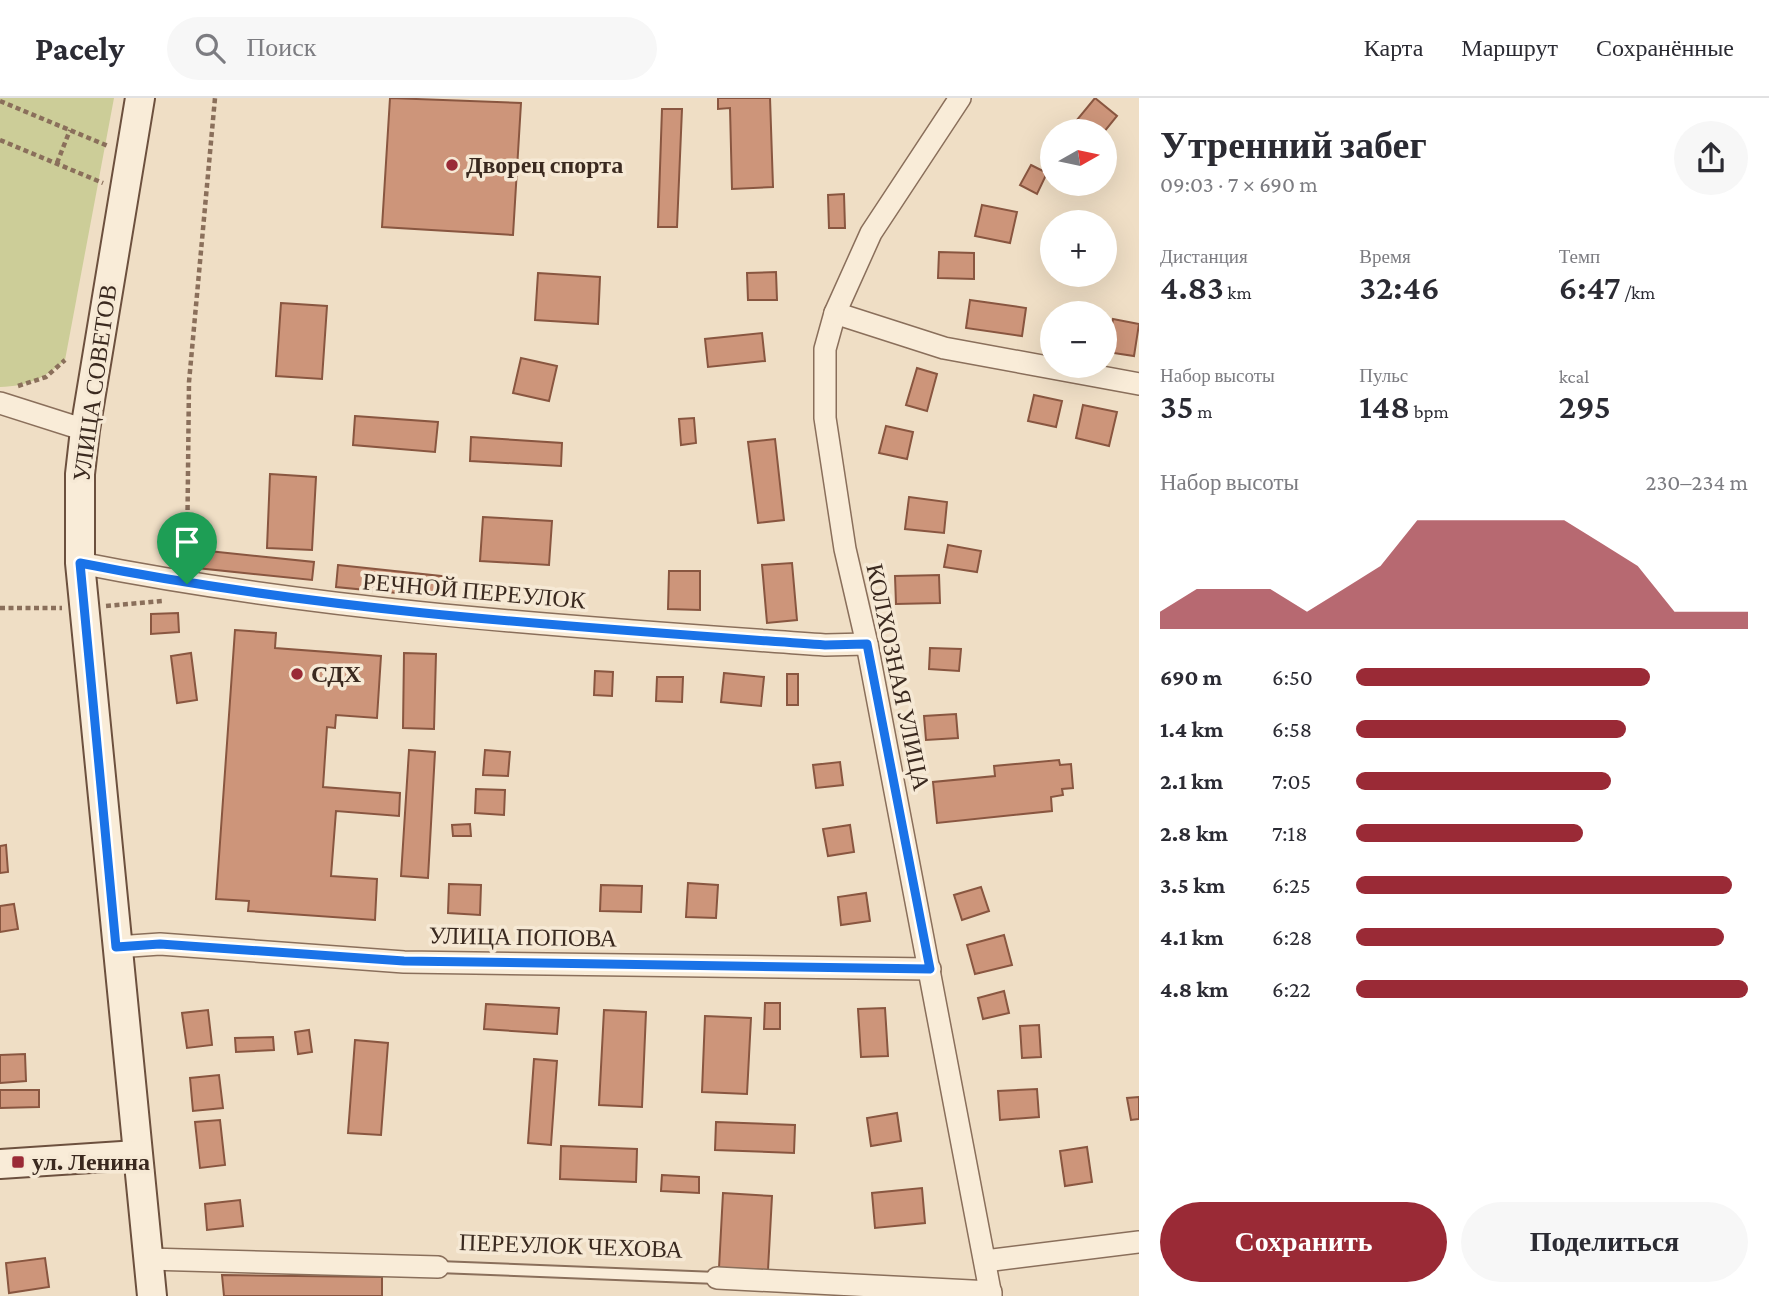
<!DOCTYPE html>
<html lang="ru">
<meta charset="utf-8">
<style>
body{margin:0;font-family:"Crimson Pro",serif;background:#f7f7f7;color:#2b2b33;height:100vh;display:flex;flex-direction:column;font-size:26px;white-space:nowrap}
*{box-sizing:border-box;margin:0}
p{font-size:23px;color:#7c7c81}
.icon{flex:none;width:38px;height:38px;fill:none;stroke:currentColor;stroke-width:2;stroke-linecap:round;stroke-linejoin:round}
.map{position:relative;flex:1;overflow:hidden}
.panel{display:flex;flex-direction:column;background:#fff;width:630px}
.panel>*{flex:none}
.needle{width:46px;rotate:81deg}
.buttons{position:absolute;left:1040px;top:21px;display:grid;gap:14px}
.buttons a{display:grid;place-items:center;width:77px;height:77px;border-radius:50%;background:#fff;box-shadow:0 7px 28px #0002;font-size:35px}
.pin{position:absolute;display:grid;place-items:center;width:60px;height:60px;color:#fff;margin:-72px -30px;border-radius:50% 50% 50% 0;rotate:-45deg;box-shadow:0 0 7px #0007}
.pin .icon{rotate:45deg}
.round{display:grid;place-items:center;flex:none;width:74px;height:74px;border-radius:37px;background:#f7f7f7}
.head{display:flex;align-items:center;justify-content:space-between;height:119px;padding:0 21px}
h1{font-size:38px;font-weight:600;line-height:52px}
.stats{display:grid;grid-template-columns:repeat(3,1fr);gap:10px;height:119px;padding:7px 21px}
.stats div{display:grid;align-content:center}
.stats b{font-size:35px;font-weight:600}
.stats small{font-size:19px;font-weight:400}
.stats p{font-size:19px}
.chart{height:196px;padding:14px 21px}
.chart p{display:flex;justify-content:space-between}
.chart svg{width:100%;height:126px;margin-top:7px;fill:#9a2a36;opacity:.7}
.primary-button{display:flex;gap:14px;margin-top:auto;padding:14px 21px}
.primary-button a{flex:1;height:80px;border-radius:42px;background:#9a2a36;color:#fff;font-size:28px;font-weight:600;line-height:80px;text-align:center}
.primary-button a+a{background:#f7f7f7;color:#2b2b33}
ul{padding:0 21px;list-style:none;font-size:23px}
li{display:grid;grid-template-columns:112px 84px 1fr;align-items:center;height:52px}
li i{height:18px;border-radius:9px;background:#9a2a36}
header{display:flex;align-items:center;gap:42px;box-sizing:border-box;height:98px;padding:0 35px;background:#fff;border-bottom:2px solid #e1e1e2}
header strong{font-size:33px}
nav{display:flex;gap:38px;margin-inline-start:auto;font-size:24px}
.search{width:490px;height:63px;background:#f7f7f7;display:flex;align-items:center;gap:18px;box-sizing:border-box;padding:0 24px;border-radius:38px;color:#7c7c81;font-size:26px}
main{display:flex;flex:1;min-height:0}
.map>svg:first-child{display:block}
.green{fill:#cccd98}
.building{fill:#cd957a;stroke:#895640;stroke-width:2}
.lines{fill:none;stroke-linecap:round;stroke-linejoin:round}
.lane-casing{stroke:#8a6f5b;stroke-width:14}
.street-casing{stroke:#8a6f5b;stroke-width:24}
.secondary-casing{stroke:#6c503e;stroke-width:32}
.path{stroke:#8a6f5b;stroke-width:4.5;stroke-dasharray:5 3.5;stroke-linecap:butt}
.lane{stroke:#f9ecd8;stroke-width:10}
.street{stroke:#f9ecd8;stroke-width:21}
.secondary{stroke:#f9ecd8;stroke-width:28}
.route-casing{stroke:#fff;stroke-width:14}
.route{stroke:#1a73e8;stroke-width:9}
.poi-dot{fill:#9a2a36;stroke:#f6e9d5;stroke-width:2.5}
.labels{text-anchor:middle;stroke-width:7;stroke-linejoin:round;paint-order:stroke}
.poi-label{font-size:24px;font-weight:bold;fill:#3a291f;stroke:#f6e9d5;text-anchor:start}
.street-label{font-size:24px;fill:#3a291f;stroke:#f6e9d5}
</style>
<header>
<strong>Pacely</strong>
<div class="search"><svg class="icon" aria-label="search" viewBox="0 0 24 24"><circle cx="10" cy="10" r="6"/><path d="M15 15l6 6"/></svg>Поиск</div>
<nav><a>Карта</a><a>Маршрут</a><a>Сохранённые</a></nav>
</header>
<main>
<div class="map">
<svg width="1139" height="1198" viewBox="0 0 1139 1198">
<rect width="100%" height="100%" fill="#efdec5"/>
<path class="green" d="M 0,0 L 114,0 L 65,262 C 45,280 28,288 0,289 Z"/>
<g class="building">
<polygon points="390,0 521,5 513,137 382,129"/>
<polygon points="718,0 770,0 773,89 732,91 730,10 718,11"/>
<polygon points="1095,0 1117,18 1104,34 1088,33 1076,23"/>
<polygon points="662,11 682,11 677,129 658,129"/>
<polygon points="1031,67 1047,75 1037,96 1020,87"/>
<polygon points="844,96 845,130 829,130 828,97"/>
<polygon points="982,107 1017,114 1010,145 975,138"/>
<polygon points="939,154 974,155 974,181 938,180"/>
<polygon points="776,174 777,202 748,202 747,175"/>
<polygon points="538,175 600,179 598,226 535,222"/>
<polygon points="970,202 1026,210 1022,238 966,230"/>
<polygon points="281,205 327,208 322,281 276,278"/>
<polygon points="1113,221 1139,226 1134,258 1107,254"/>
<polygon points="762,235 765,263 708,269 705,241"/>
<polygon points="521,260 557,268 549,303 513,295"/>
<polygon points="917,270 937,276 927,313 906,307"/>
<polygon points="1034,297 1062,303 1056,329 1028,323"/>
<polygon points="1083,307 1117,314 1109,348 1076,340"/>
<polygon points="355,318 438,324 435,354 353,347"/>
<polygon points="694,320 696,345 681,347 679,321"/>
<polygon points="886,328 913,334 907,361 879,355"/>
<polygon points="471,339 562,345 561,368 470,363"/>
<polygon points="775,341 784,422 758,425 748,344"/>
<polygon points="270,376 316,379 312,452 267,450"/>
<polygon points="909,399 947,404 944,435 905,431"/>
<polygon points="483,419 552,423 549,467 480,463"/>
<polygon points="948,447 981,453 977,474 944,469"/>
<polygon points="199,452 314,464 312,482 197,470"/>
<polygon points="792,465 797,522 767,525 762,467"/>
<polygon points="338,467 450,479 448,500 336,489"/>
<polygon points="669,473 700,473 700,512 668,511"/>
<polygon points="939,477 940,505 896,506 895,478"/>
<polygon points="178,515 179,534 151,536 151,516"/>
<polygon points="235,532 276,535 275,550 381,558 377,620 336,617 335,630 327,629 323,689 400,695 399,718 336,713 331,778 377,781 375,822 248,813 249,803 216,801"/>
<polygon points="930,550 961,551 959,573 929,571"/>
<polygon points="191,555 197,602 177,605 171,558"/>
<polygon points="404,555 436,556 434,631 403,630"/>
<polygon points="595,573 613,574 612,598 594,597"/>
<polygon points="724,575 764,579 761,608 721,604"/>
<rect x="787" y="576" width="11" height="31"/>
<polygon points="657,579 683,579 682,604 656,603"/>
<polygon points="956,616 958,640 926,642 924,618"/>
<polygon points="409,652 435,654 428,780 401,778"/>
<polygon points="485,652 510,654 508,678 483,677"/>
<polygon points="1059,662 1060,667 1071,666 1073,690 1062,691 1063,697 1051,699 1052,713 937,725 933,684 995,678 994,668"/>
<polygon points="840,664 843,687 816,690 813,667"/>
<polygon points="476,691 505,692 504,717 475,715"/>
<polygon points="470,726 471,738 453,738 452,727"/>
<polygon points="850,727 854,754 828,758 823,731"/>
<polygon points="6,747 8,774 0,775 0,748"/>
<polygon points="688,785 718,787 716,820 686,819"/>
<polygon points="449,786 481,787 480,817 448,815"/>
<polygon points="601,787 642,788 641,814 600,813"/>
<polygon points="981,789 989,813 962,822 954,797"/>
<polygon points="866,795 870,823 841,827 838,799"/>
<polygon points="14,806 18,831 0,834 0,808"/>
<polygon points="1004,837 1012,867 975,876 967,847"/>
<polygon points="1004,893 1009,915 983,921 978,900"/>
<polygon points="765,905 780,905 780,931 764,931"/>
<polygon points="486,906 559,910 557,936 484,931"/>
<polygon points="885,910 888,958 861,959 858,911"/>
<polygon points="208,912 212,947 187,950 182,915"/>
<polygon points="604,912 646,914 642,1009 599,1007"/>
<polygon points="705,918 751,920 747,996 702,994"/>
<polygon points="1039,927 1041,959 1022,960 1020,928"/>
<polygon points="309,932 312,954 298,956 295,934"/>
<polygon points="273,939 274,952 236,954 235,940"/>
<polygon points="355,942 388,945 381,1037 348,1035"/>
<polygon points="25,956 26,983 0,985 0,957"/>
<polygon points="534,961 557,963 551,1047 528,1045"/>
<polygon points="219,977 223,1010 193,1013 190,980"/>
<polygon points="1037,991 1039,1019 1000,1022 998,993"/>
<polygon points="0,992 39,992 39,1009 0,1010"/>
<polygon points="1139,999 1139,1021 1131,1022 1127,1000"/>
<polygon points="897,1015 901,1043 871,1048 867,1020"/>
<polygon points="220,1022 225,1067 200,1070 195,1024"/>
<polygon points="716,1024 795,1027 794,1055 715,1052"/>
<polygon points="561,1048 637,1051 636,1084 560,1081"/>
<polygon points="1087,1049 1092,1084 1065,1088 1060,1053"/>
<polygon points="662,1077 699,1079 699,1095 661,1093"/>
<polygon points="922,1090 925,1125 875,1130 872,1095"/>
<polygon points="723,1095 772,1098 768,1172 719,1170"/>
<polygon points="240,1102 243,1128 207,1132 205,1106"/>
<polygon points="45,1160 49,1189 9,1195 6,1165"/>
<polygon points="222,1177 382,1179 382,1198 224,1198"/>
</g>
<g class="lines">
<defs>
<polyline id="lane" points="438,1169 717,1180"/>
<g id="street">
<polyline points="960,0 871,135 835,215 825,251 825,320 845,451 867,546 991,1198"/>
<polyline points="835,215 944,250 1139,286"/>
<polyline points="0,305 85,332"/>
<path d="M 80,465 C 326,514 575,529 825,547 L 867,546"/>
<polyline points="116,849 160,846 404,864 930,871"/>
<polyline points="148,1161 438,1169"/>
<polyline points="985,1163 1139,1144"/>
<polyline points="717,1180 991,1194"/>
</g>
<g id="secondary">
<polyline points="140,0 85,332 80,376 80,465 152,1198"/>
<polyline points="0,1066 137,1057"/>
</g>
</defs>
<use href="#lane" class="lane-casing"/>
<use href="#street" class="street-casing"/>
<use href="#secondary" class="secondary-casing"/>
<g class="path">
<polyline points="0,3 108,48"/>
<polyline points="0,42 103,85"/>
<polyline points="57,65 70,32"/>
<polyline points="18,288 46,279 65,262"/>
<polyline points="187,463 189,284 215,0"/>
<polyline points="106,508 163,503"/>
<polyline points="0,510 62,510"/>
</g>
<use href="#lane" class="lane"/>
<use href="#street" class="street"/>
<use href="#secondary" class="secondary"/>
</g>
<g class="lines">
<defs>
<path id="route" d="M 80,465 C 326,514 575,529 825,547 L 867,546 L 930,871 L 404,863 L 160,846 L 116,849 Z"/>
</defs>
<use href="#route" class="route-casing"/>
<use href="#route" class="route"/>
</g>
<g class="poi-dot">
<circle cx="452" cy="67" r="7"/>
<circle cx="297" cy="576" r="7"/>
<rect x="11" y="1057" width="14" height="14" rx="3.5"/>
</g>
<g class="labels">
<g class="poi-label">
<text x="466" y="75">Дворец спорта</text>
<text x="311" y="584">СДХ</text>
<text x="32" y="1072">ул. Ленина</text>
</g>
<g class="street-label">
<text transform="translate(95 285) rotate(-82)" y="8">УЛИЦА СОВЕТОВ</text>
<text transform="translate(474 493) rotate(5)" y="8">РЕЧНОЙ ПЕРЕУЛОК</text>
<text transform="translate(898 579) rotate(78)" y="8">КОЛХОЗНАЯ УЛИЦА</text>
<text transform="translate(523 839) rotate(1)" y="8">УЛИЦА ПОПОВА</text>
<text transform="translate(571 1148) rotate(2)" y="8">ПЕРЕУЛОК ЧЕХОВА</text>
</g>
</g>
</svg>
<div class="buttons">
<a><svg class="needle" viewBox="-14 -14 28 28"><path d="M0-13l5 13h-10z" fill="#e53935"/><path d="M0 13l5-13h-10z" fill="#7c7c81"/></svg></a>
<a>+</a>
<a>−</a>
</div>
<div class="pin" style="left:187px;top:486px;background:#1e9e55"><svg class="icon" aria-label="arrive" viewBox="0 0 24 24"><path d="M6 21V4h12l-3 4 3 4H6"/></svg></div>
</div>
<section class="panel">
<div class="head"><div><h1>Утренний забег</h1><p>09:03 · 7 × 690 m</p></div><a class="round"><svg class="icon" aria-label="share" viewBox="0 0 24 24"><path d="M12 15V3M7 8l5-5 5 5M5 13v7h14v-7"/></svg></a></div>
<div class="stats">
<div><p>Дистанция</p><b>4.83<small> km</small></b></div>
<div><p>Время</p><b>32:46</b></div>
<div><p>Темп</p><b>6:47<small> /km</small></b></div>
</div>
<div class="stats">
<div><p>Набор высоты</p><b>35<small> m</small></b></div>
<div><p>Пульс</p><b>148<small> bpm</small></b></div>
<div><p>kcal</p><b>295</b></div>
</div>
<div class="chart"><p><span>Набор высоты</span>230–234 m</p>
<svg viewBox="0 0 160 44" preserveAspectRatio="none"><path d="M0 44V38L10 30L20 30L30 30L40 38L50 30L60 22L70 6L80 6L90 6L100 6L110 6L120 14L130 22L140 38L150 38L160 38V44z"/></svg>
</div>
<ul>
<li><b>690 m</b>6:50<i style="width:75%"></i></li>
<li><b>1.4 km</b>6:58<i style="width:69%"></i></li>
<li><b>2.1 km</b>7:05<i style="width:65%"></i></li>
<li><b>2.8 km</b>7:18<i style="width:58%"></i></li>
<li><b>3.5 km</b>6:25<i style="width:96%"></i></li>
<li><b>4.1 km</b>6:28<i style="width:94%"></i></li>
<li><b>4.8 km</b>6:22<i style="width:100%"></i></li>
</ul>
<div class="primary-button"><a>Сохранить</a><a>Поделиться</a></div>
</section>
</main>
